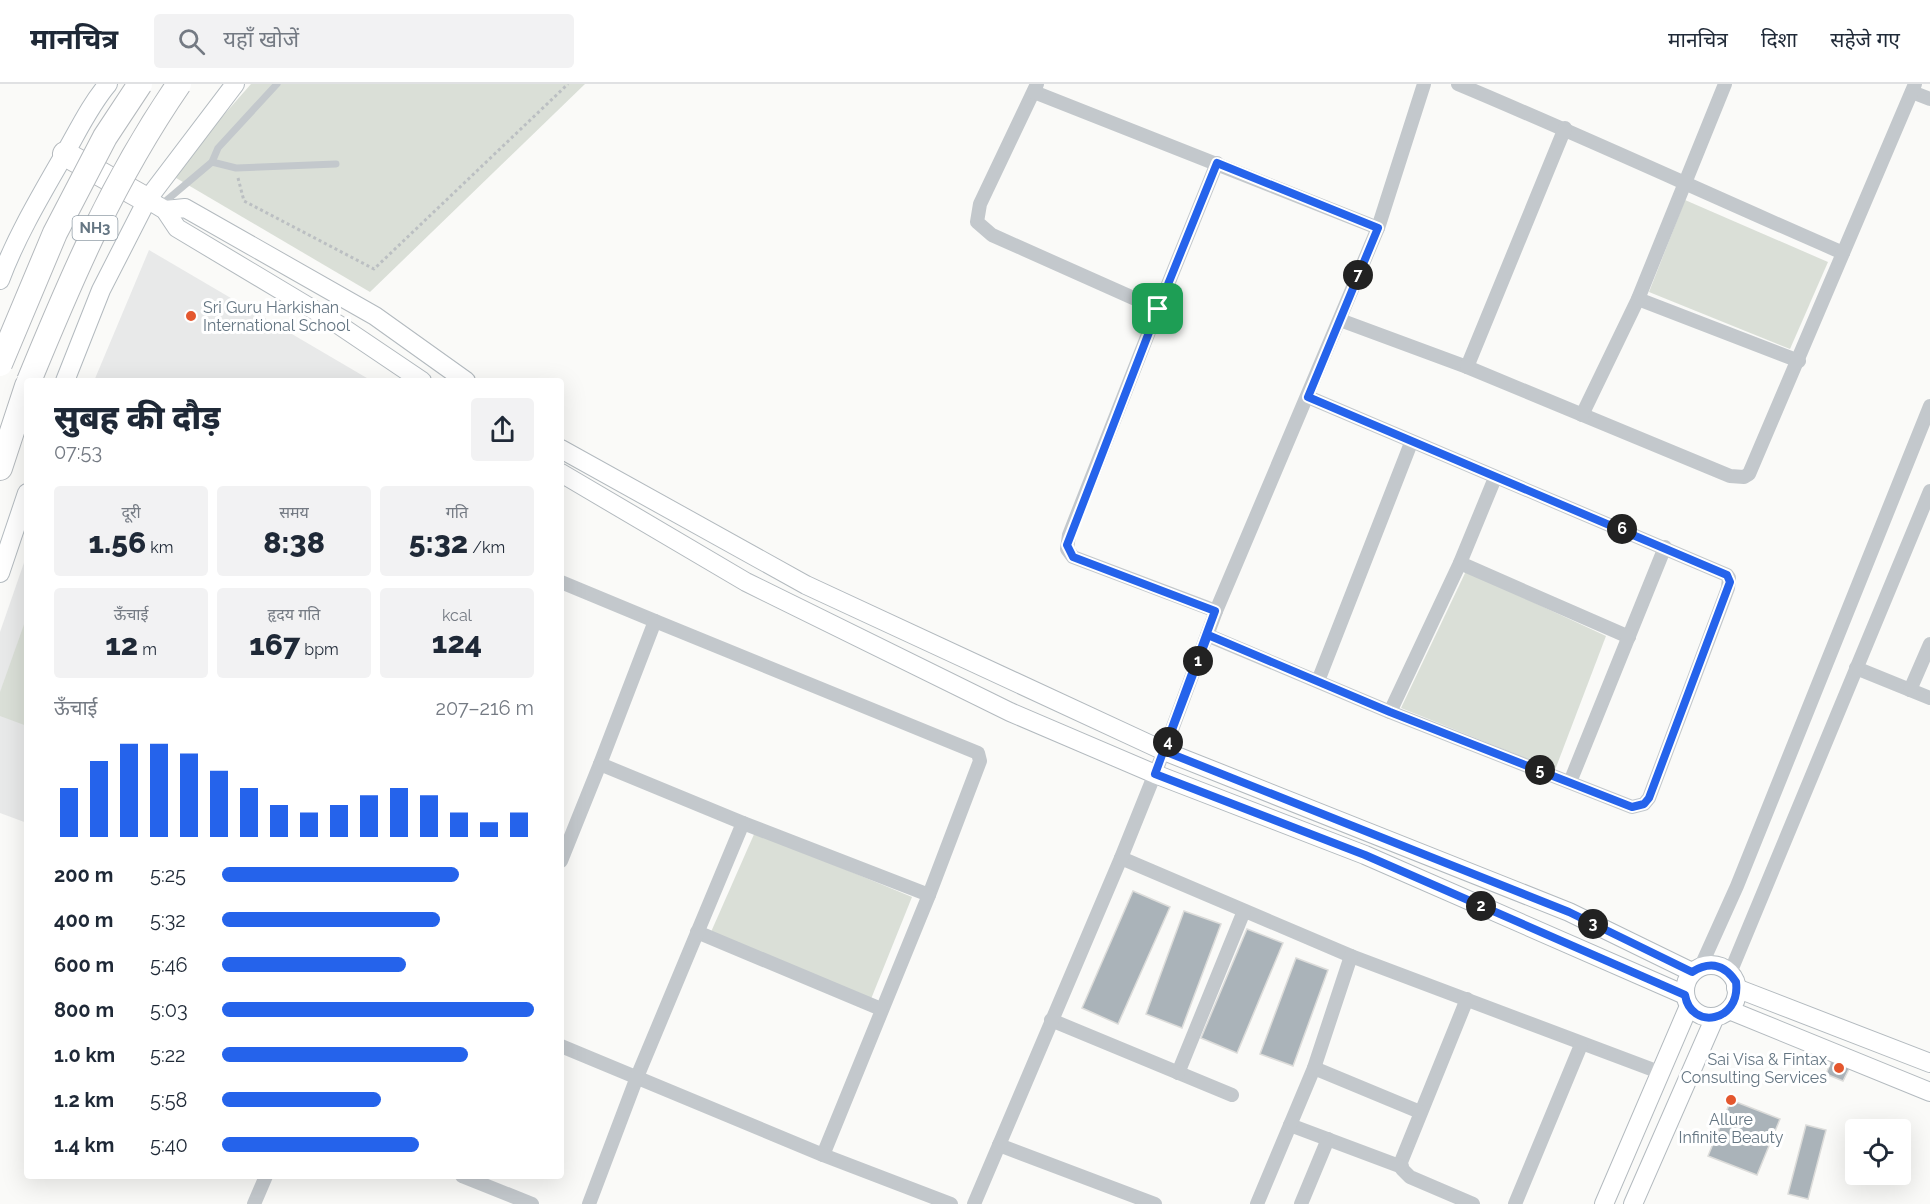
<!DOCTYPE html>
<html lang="hi">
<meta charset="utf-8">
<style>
body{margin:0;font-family:Raleway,"Noto Sans Devanagari",sans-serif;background:#f2f2f3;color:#1f2937;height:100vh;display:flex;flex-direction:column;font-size:22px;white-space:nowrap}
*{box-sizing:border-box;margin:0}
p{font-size:20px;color:#747a83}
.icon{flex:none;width:33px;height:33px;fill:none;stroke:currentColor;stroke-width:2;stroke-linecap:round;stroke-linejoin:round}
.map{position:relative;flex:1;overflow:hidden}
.panel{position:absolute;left:24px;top:294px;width:540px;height:801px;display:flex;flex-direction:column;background:#fff;border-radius:6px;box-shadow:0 6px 24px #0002}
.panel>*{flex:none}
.buttons{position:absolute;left:1845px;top:1035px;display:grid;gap:12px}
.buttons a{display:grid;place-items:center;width:66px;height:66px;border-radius:6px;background:#fff;box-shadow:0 6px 24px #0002;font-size:30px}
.pin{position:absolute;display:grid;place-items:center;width:51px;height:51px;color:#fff;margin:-26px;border-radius:12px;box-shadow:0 3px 9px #0006}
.km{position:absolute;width:30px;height:30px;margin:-15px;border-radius:50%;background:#222;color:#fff;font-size:16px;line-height:30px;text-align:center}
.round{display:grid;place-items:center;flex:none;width:63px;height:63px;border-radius:6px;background:#f2f2f3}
.overview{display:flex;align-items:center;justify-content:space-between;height:102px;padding:0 30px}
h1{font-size:33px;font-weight:800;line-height:45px}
.metrics{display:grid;grid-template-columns:repeat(3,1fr);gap:9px;height:102px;padding:6px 30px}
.metrics div{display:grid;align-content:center;border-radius:6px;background:#f2f2f3;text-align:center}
.metrics b{font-size:30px;font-weight:800}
.metrics small{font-size:16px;font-weight:400}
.metrics p{font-size:16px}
.chart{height:168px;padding:12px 30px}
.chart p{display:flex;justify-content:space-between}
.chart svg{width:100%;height:108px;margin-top:6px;stroke:#2563eb;stroke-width:6}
ul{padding:0 30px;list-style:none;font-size:20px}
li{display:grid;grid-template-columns:96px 72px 1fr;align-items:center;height:45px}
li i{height:15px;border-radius:8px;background:#2563eb}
header{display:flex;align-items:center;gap:36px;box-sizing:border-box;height:84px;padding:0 30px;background:#fff;border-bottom:2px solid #e0e1e3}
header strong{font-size:28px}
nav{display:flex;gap:33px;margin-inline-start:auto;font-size:21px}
.search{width:420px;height:54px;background:#f2f2f3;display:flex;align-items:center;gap:15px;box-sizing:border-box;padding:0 21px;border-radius:6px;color:#747a83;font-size:22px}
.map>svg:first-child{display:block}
.built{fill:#e8e9e9}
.green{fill:#dadfd7}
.building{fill:#aab3b9;stroke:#dcdcda;stroke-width:1.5}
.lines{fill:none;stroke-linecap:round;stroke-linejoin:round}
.secondary-casing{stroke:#b3babf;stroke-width:20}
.highway-casing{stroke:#b4b9bd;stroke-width:26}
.path{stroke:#bbbfc2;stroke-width:3;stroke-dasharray:3 3;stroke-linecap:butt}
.lane{stroke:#c3c8cc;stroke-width:7}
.street{stroke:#c3c8cc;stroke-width:14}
.secondary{stroke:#fff;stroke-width:18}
.highway{stroke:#fff;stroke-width:24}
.highway-bridge-casing{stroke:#b4b9bd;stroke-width:26;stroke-linecap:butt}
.highway-bridge{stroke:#fff;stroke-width:24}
.route-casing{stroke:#fff;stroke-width:12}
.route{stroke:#2563eb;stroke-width:8}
.poi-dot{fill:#e4572e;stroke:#fff;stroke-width:2}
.labels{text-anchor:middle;stroke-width:6;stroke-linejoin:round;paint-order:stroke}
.shield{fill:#fff;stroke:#939fa8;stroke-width:1.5}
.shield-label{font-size:15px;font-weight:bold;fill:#657683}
.poi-label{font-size:16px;fill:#657683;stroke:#fff;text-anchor:start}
</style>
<header>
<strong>मानचित्र</strong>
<div class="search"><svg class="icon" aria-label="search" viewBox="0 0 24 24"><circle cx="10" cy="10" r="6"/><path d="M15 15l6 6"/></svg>यहाँ खोजें</div>
<nav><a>मानचित्र</a><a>दिशा</a><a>सहेजे गए</a></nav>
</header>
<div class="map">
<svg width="1930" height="1120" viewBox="0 0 1930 1120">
<rect width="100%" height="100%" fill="#fafaf8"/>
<g class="built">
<polygon points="149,166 372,297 94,297"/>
<polygon points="27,470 27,739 0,729 0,548"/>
</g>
<g class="green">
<polygon points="251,0 585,0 370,208 171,91"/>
<polygon points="1685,116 1828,178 1790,265 1649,208"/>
<polygon points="1466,487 1606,552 1555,686 1401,624"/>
<polygon points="27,532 27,642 0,632 0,608"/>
<polygon points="755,748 912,813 871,915 711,848"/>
</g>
<g class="building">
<polygon points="1133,807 1170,823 1118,940 1082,924"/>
<polygon points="1184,827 1221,840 1182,944 1146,930"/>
<polygon points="1247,845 1283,859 1237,969 1201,954"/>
<polygon points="1296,874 1328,886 1293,982 1260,970"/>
<polygon points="1832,975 1853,977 1843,997 1826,990"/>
<polygon points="1731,1016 1780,1035 1757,1091 1708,1072"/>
<polygon points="1806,1041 1826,1046 1808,1115 1788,1110"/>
</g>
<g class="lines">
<defs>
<g id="secondary">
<polyline points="155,120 165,126 177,144 339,241 422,297"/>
<polyline points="165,126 185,124 375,232 466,297"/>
<path d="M 0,196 C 16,153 41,111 64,71 C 78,47 90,21 108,0"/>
<polyline points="65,297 101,206 147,116 235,0"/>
<polyline points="561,365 806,501 1164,667 1569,828 1692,888"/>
<polyline points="561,389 746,498 1010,628 1155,690 1365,771 1685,911"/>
<polyline points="0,489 27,409"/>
<circle cx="1711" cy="907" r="26"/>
<polyline points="1736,904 1930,979"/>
<polyline points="1729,926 1930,1008"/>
<polyline points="1604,1120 1689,922"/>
<polyline points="1633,1120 1715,933"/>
</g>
<g id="highway">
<polyline points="65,70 147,116"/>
<polyline points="0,384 27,302"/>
</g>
</defs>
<use href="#secondary" class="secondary-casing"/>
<use href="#highway" class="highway-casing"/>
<polyline class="path" points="238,94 244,117 374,185 568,0"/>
<g class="lane">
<polyline points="212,78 236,84 336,80"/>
<polyline points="161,121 212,78 218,64 277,0"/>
</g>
<g class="street">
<polyline points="1037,0 980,120 977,138 992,151 1158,225 1069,451 1067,465 1073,473 1216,527"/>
<path d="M 1458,0 C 1587,54 1714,113 1843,169"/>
<polyline points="1034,8 1378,144"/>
<polyline points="1912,8 1930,15"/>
<polyline points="1638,215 1799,277"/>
<polyline points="1158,225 1217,79"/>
<polyline points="1340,236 1467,283 1730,392 1744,393 1749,390 1915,0"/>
<polyline points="1467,283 1565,44"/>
<polyline points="1582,331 1638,215 1725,0"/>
<polyline points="1460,479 1629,553"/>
<polyline points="561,498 655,537"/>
<polyline points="1207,551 1390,628 1632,723 1644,720 1649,714 1728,504 1729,494 1727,491 1308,313"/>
<polyline points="1856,584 1930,614"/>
<polyline points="1318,597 1411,359"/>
<polyline points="1910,606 1930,560"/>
<polyline points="1390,628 1460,479 1495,394"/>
<polyline points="600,680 655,537 978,669 980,677 929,811"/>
<polyline points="1570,698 1665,463"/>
<polyline points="1121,774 1351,872 1659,988"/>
<polyline points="561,777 600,680 743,739 929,811 823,1071"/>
<polyline points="697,848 881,925"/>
<polyline points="1701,882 1737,802 1930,322"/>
<polyline points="1730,889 1930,407"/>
<polyline points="1467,915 1401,1078 1402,1085 1410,1093 1473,1120"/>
<polyline points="1051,936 1232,1011"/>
<polyline points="561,962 823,1071 951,1120"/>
<polyline points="1314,984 1420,1028"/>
<polyline points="1178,989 1244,827"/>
<polyline points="1290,1041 1402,1083"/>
<polyline points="999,1061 1155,1120"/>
<polyline points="462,1092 532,1120"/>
<polyline points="254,1120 266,1092"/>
<polyline points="589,1120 637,993 743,739"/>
<polyline points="974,1120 1121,774 1164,667 1216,527 1378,144 1424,0"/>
<polyline points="1257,1120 1314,984 1351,872"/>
<polyline points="1301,1120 1328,1055"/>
<polyline points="1515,1120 1581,961"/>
</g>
<use href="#secondary" class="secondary"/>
<use href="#highway" class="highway"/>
<defs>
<g id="highway-bridge">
<polyline points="0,280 55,149 105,53 140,0"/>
<path d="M 29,297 C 73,190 113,96 179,0"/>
</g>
</defs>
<use href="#highway-bridge" class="highway-bridge-casing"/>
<use href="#highway-bridge" class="highway-bridge"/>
</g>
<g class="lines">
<defs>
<path id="route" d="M 1158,225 L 1067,461 L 1073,473 L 1215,527 L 1155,690 L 1365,771 L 1685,911 C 1691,947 1741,938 1736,898 C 1724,880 1710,877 1692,888 L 1569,828 L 1164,667 L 1208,551 L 1390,628 L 1632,723 L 1644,720 L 1649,714 L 1730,498 L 1727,491 L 1308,313 L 1378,144 L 1217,79 L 1158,225"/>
</defs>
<use href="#route" class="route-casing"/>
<use href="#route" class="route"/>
</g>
<g class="poi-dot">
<circle cx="191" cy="232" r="6"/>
<circle cx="1839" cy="984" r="6"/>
<circle cx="1731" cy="1016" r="6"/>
</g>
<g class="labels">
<rect class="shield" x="72.5" y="132" width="45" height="24" rx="4.5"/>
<g class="shield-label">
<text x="95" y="149">NH3</text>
</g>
<g class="poi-label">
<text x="203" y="229">Sri Guru Harkishan<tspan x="203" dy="18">International School</tspan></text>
<text x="1827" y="981" text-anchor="end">Sai Visa &amp; Fintax<tspan x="1827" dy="18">Consulting Services</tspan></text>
<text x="1731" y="1041" text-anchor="middle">Allure<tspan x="1731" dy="18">Infinite Beauty</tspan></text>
</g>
</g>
</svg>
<div class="buttons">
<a><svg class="icon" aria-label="locate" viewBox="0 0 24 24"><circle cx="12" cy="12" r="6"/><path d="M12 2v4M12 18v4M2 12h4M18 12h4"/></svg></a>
</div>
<div class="pin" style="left:1158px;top:225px;background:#1e9e55"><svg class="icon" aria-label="arrive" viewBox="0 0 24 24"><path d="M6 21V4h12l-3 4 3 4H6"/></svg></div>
<b class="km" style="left:1198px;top:577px">1</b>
<b class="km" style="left:1481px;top:822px">2</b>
<b class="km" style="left:1593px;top:840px">3</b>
<b class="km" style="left:1168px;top:658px">4</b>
<b class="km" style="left:1540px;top:686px">5</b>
<b class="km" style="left:1622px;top:445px">6</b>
<b class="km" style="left:1358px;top:191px">7</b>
<section class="panel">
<div class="overview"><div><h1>सुबह की दौड़</h1><p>07:53</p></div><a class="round"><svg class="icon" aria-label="share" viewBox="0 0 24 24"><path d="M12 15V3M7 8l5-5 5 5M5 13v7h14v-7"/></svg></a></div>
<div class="metrics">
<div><p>दूरी</p><b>1.56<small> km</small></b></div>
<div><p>समय</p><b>8:38</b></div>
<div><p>गति</p><b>5:32<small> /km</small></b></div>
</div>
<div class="metrics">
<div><p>ऊँचाई</p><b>12<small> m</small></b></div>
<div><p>हृदय गति</p><b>167<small> bpm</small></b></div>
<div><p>kcal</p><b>124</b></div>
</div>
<div class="chart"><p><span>ऊँचाई</span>207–216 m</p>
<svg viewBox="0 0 160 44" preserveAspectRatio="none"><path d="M5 44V24M15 44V13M25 44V6M35 44V6M45 44V10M55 44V17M65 44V24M75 44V31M85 44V34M95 44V31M105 44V27M115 44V24M125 44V27M135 44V34M145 44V38M155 44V34"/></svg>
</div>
<ul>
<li><b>200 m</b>5:25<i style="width:76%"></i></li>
<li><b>400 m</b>5:32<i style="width:70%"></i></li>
<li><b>600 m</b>5:46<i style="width:59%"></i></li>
<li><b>800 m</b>5:03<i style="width:100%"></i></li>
<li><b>1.0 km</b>5:22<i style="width:79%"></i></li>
<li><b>1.2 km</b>5:58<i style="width:51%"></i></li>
<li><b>1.4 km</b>5:40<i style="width:63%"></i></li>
</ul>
</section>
</div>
